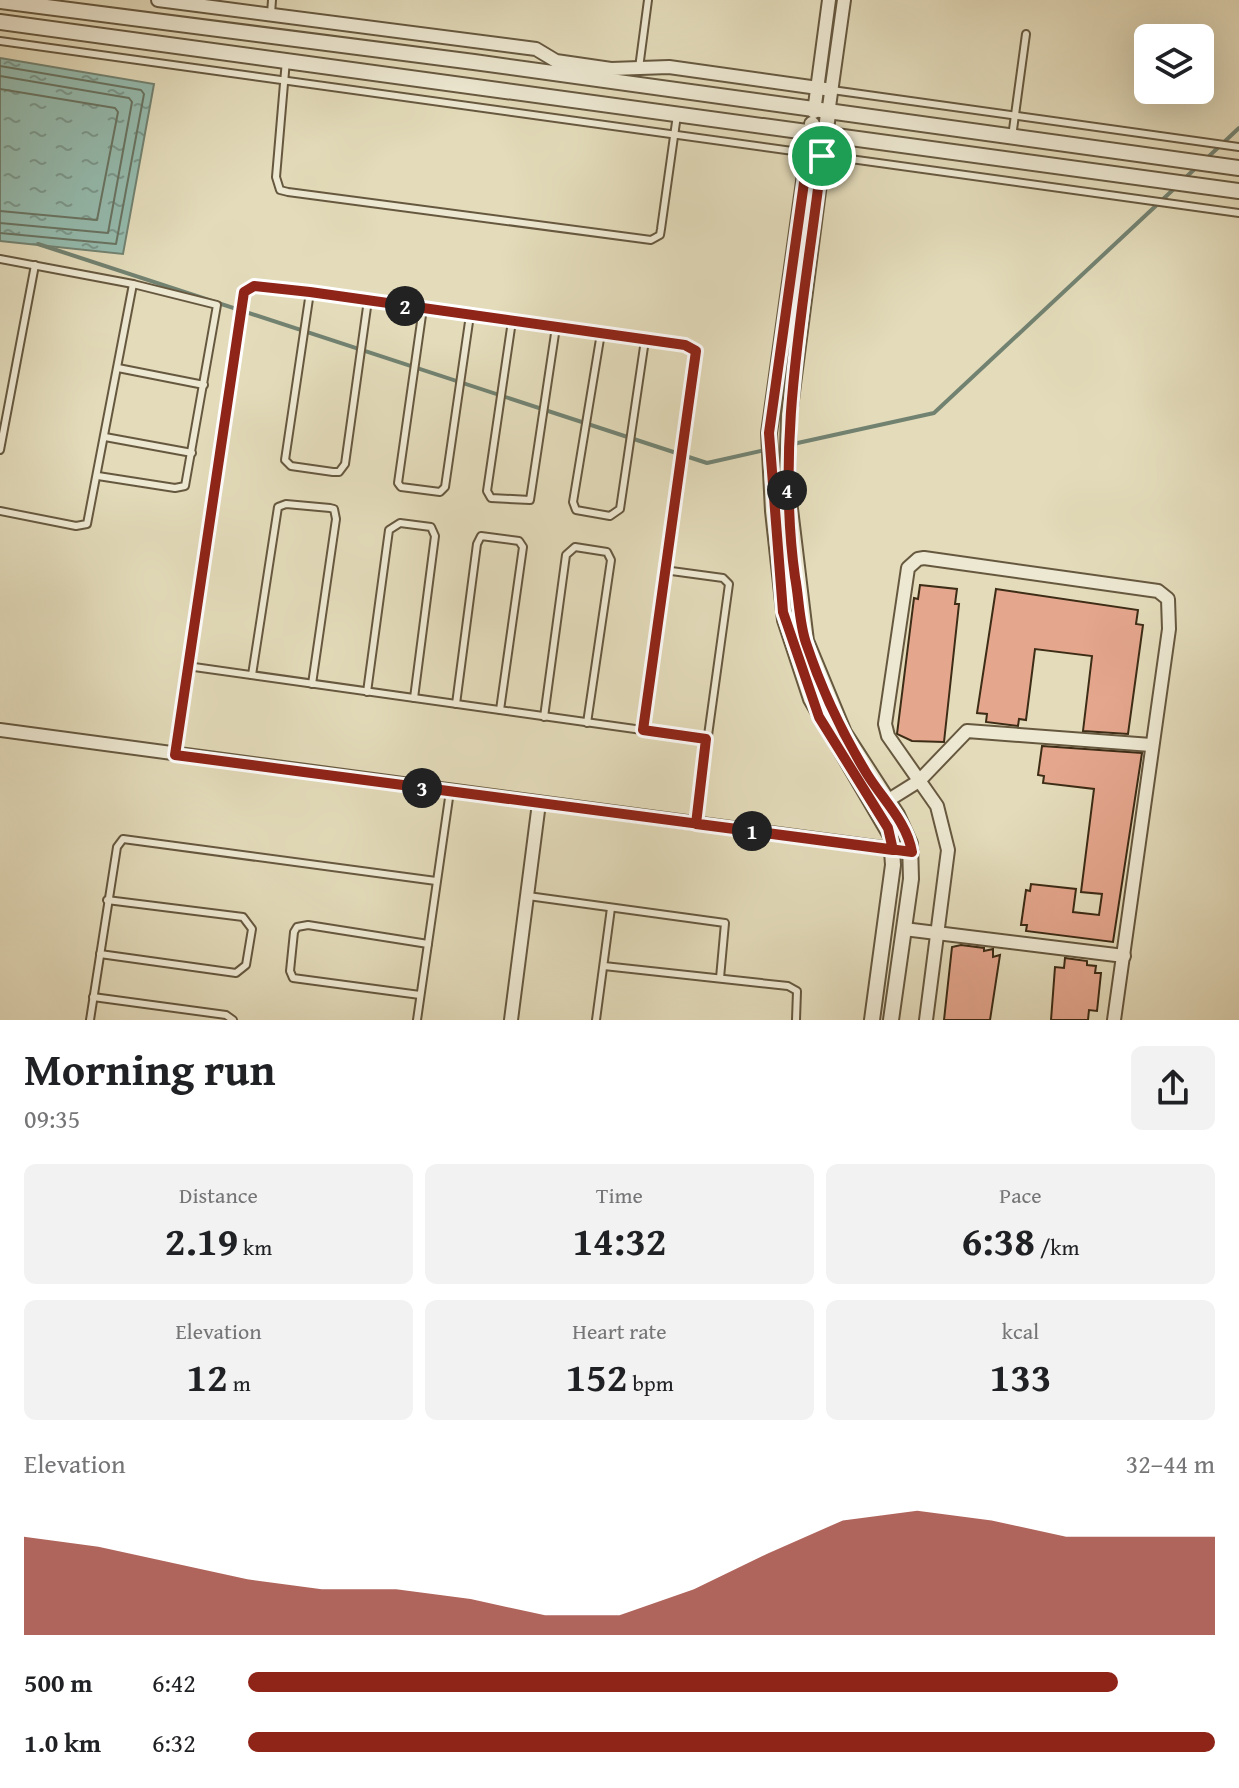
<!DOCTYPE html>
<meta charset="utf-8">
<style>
body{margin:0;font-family:"Gentium Book Plus",serif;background:#f2f2f2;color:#202124;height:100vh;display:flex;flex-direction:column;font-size:30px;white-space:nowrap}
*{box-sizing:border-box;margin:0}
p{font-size:26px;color:#757577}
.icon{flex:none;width:44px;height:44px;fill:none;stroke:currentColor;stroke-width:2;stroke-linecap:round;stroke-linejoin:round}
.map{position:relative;height:1020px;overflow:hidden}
.drawer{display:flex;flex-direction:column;background:#fff;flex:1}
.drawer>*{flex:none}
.fabs{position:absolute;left:1134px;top:24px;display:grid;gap:16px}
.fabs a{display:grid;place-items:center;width:80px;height:80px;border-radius:12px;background:#fff;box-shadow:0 8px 32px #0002;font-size:40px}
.pin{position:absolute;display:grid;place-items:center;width:68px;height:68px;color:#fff;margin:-34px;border:4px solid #fff;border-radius:50%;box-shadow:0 2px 8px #0007}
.km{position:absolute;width:40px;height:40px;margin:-20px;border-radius:50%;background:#222;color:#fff;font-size:22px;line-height:40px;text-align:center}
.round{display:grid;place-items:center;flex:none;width:84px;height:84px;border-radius:12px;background:#f2f2f2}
.head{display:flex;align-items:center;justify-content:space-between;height:136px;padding:0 24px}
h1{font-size:44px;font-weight:700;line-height:60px}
.metrics{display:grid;grid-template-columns:repeat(3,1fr);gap:12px;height:136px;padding:8px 24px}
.metrics div{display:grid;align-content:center;border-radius:12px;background:#f2f2f2;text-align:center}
.metrics b{font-size:40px;font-weight:700}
.metrics small{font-size:22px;font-weight:400}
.metrics p{font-size:22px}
.chart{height:224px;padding:16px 24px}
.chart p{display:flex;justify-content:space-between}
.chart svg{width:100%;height:144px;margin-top:8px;fill:#8f2418;opacity:.7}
ul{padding:0 24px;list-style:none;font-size:26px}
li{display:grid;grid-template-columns:128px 96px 1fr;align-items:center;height:60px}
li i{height:20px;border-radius:10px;background:#8f2418}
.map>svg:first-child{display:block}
.water{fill:url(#water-ripples);stroke:#728271;stroke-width:2}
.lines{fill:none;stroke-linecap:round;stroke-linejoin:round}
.shore{stroke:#697462;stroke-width:2}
.stream{stroke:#728271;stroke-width:4}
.building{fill:#e4a68d;stroke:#3d2c16;stroke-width:2}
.service-casing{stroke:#66583f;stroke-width:10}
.minor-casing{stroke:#66583f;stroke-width:16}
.tertiary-casing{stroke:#66583f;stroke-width:18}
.service{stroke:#ede8d2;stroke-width:6}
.minor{stroke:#ede8d2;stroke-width:12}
.tertiary{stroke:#ede8d2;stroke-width:14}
.route-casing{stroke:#fff;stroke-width:16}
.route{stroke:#8f2418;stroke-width:10}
</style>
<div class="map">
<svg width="1239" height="1020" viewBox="0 0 1239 1020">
<defs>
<pattern id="water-ripples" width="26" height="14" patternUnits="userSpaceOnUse" patternTransform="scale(2)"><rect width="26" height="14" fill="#95bbae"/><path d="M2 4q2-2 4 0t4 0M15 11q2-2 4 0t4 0" fill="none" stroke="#7b988d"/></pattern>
</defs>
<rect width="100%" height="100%" fill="#e3dbba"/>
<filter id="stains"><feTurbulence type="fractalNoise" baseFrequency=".0025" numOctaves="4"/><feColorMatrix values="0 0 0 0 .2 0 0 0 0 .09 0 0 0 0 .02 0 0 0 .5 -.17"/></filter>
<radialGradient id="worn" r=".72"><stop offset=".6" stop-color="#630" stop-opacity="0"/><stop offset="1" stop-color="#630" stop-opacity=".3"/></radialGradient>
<polygon class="water" points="0,58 154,84 123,254 0,241"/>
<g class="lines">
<g class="shore">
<polyline points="0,66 141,90 144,94 116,244 0,233"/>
<polyline points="0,76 129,98 132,102 108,233 0,223"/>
<polyline points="0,89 115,108 118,112 97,220 0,211"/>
</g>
<g class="stream">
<polyline points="1206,159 1239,128"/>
<polyline points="1185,178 1199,165"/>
<polyline points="38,244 707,463 765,450"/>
<polyline points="793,444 934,413 1176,187"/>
</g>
</g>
<g class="building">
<polygon points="920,585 957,589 955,604 959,604 944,742 912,741 897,734 914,598 918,599"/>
<polygon points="996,589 1138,610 1136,624 1143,625 1128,734 1083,731 1092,656 1035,649 1026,720 1019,719 1018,726 986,722 987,714 977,713"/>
<polygon points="1042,746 1142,753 1113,942 1026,931 1027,925 1021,925 1026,890 1030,891 1031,884 1076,889 1073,912 1099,915 1102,894 1081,892 1094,789 1043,783 1044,776 1038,775"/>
<polygon points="961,945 984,948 984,951 993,949 993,957 1000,955 990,1020 944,1020 952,947"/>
<polygon points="1065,958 1087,961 1087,965 1096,966 1095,973 1101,973 1097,1011 1089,1010 1088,1020 1051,1020 1055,967 1064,968"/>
</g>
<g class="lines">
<defs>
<g id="service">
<polyline points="271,14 272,0"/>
<polyline points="0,41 1239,213"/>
<polyline points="286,60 276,177 280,190 288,192 651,240 660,235 661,229 677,115"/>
<polyline points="639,68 648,0"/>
<polyline points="832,90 1239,147"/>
<polyline points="1012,137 1026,34"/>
<polyline points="0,259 133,284 217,305 185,486 175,488 98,476"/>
<polyline points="310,292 285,460 291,466 333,472 339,472 345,464 368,300"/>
<polyline points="423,308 398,483 401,487 440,492 445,487 470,315"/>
<polyline points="512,321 487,491 491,498 530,500 556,327"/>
<polyline points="601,333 573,502 576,510 610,516 620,509 645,340"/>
<polyline points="118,368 204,385"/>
<polyline points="105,437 192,453"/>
<polyline points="0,450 35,265"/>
<polyline points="0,511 76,526 87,524 133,284"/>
<polyline points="664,570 723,578 729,584 696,822"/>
<polyline points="187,666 706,739"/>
<polyline points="252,675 278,507 286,504 330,508 334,509 336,519 312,684"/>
<polyline points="367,692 389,530 400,523 431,527 435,536 414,698"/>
<polyline points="456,704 477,544 481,536 519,541 523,547 500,710"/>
<polyline points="544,717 566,555 575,547 607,552 611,560 587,723"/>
<polyline points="175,755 244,292 254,286 685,345 696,351 643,730"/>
<polyline points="528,896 725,923 720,978"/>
<polyline points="100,954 236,973 246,965 252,929 243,917 107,900"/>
<polyline points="604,966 788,986 797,991 796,1020"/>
<polyline points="420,995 293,978 290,971 294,932 297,927 308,925 428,944"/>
<polyline points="93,997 226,1015 233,1020"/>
<polyline points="90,1020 117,847 123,839 436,881"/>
<polyline points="417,1020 450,791"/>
<polyline points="596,1020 611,908"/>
</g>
<g id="minor">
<polyline points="158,0 536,49 556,61 611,69 669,67 832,90"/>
<polyline points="814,112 829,0"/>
<polyline points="828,114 844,0"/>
<polyline points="0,730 912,852"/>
<polyline points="887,801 919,781 967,731 1151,745"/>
<polyline points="904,929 1124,956"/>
<polyline points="511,1020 539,803"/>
<polyline points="926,1020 948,850 937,806 888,736 885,724 908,568 918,559 924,558 1158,591 1168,599 1169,629 1114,1020"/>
</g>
<g id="tertiary">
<polyline points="0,1 474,62 1239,168"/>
<polyline points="0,22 1239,191"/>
<polyline points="828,114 789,415 787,484 806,641 844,733 897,815 910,844 911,879 891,1020"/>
<polyline points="812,124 769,433 773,511 785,620 811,699 891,836 893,865 872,1020"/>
</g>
</defs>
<use href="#service" class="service-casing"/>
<use href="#minor" class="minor-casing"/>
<use href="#tertiary" class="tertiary-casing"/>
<use href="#service" class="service"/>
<use href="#minor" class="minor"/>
<use href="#tertiary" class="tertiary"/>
</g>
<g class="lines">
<defs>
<path id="route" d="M 822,156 L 808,154 L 769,433 L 783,612 L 819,717 L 888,828 L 893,850 L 696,824 L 706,739 L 643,730 L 696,351 L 685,345 L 310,292 L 254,286 L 244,292 L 175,755 L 912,852 C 907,822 883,800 867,774 C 842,733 821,688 806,643 C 799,622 799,598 795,577 C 775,435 806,296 822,156"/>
</defs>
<use href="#route" class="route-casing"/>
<use href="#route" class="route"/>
</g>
<rect width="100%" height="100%" filter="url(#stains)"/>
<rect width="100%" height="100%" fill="url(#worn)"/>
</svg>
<div class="fabs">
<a><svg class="icon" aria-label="layers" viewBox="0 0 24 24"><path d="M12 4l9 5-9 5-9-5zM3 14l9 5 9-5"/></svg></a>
</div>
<div class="pin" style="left:822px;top:156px;background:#1e9e55"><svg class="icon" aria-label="arrive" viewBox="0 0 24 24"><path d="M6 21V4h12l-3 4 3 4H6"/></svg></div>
<b class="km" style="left:752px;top:831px">1</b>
<b class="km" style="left:405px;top:306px">2</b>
<b class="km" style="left:422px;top:788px">3</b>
<b class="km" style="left:787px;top:490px">4</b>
</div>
<section class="drawer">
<div class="head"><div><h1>Morning run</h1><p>09:35</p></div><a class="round"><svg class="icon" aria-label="share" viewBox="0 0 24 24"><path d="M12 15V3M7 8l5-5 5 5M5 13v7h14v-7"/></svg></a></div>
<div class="metrics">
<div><p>Distance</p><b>2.19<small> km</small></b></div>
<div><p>Time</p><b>14:32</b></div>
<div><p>Pace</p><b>6:38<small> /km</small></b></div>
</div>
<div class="metrics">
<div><p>Elevation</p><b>12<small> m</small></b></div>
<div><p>Heart rate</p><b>152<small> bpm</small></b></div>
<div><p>kcal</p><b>133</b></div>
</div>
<div class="chart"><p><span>Elevation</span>32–44 m</p>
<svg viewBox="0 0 160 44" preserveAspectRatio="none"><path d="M0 44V14L10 17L20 22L30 27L40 30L50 30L60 33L70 38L80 38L90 30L100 19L110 9L120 6L130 9L140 14L150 14L160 14V44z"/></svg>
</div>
<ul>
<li><b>500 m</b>6:42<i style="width:90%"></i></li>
<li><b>1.0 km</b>6:32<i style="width:100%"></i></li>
</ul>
</section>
